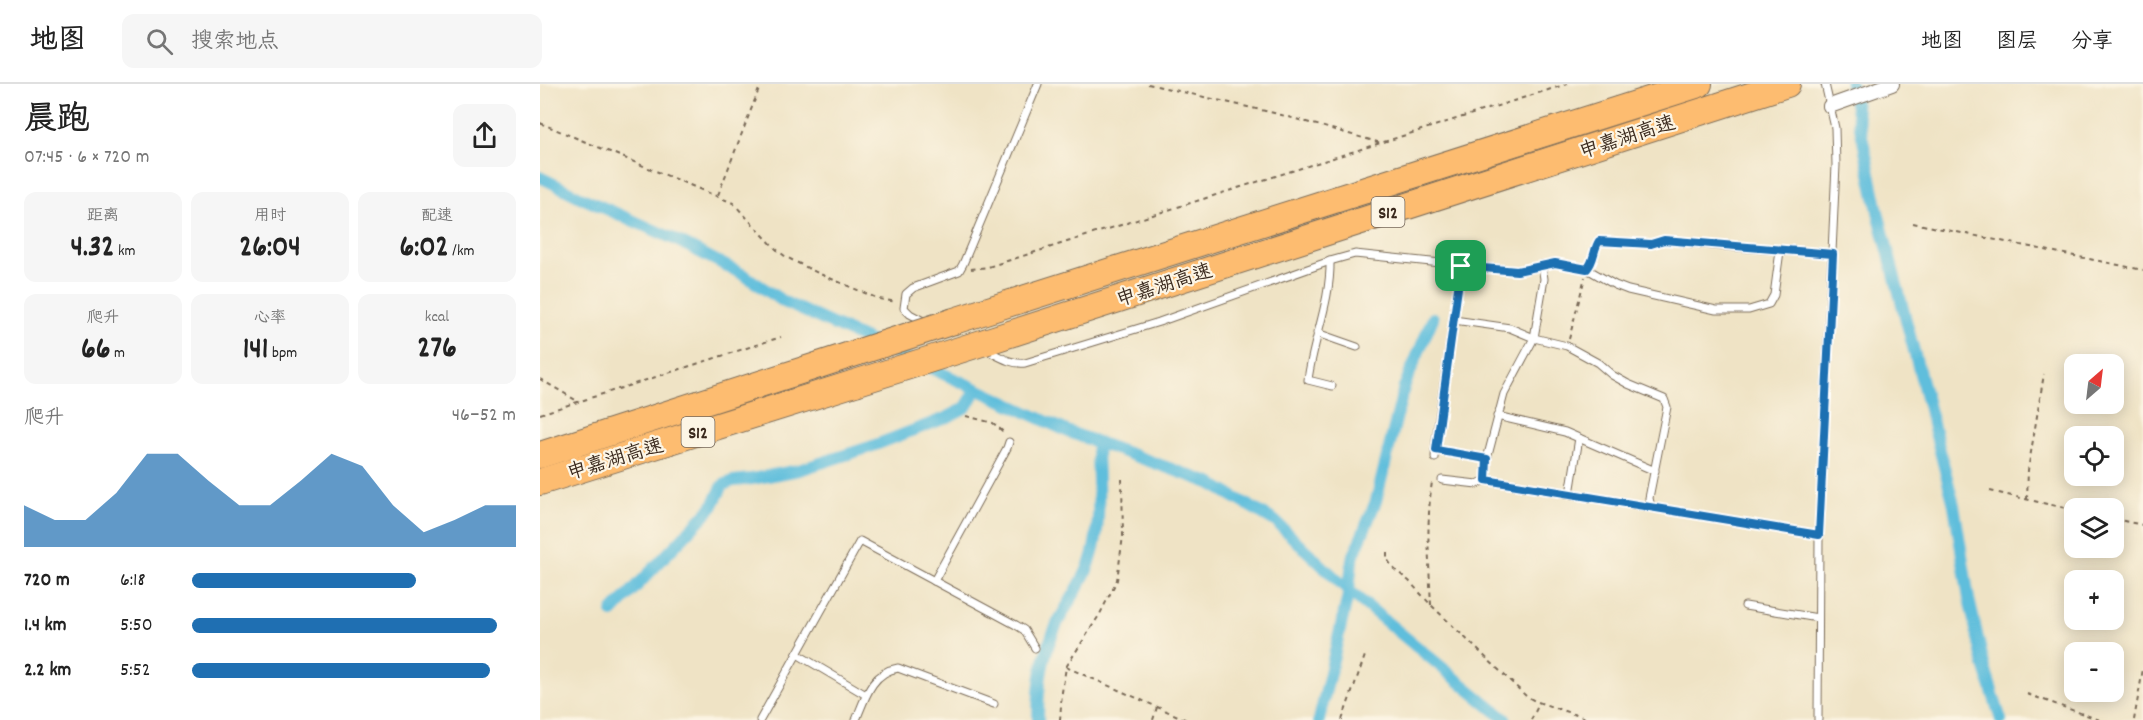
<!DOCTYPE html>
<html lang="zh">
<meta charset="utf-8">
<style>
body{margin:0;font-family:Dekko,"LXGW WenKai TC",sans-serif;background:#f6f6f6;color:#222;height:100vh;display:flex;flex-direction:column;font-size:22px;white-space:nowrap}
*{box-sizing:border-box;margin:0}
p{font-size:20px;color:#767676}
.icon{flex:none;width:33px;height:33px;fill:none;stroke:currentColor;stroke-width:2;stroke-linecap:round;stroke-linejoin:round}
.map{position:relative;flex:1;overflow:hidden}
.drawer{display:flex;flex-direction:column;background:#fff;width:540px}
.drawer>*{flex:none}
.needle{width:39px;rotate:28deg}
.tools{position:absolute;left:1524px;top:270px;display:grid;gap:12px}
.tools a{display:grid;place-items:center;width:60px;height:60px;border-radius:12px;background:#fff;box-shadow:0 3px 15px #0003;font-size:30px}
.pin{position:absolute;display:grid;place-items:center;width:51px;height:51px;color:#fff;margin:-26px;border-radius:12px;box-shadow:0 3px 9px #0006}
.round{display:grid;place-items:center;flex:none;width:63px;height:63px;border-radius:12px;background:#f6f6f6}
.overview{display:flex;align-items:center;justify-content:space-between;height:102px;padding:0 24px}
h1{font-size:33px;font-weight:800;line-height:45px}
.metrics{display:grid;grid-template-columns:repeat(3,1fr);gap:9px;height:102px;padding:6px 24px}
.metrics div{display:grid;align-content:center;border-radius:12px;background:#f6f6f6;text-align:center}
.metrics b{font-size:30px;font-weight:800}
.metrics small{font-size:16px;font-weight:400}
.metrics p{font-size:16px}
.chart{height:168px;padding:12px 24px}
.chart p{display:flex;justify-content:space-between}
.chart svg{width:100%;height:108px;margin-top:6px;fill:#1f6fb2;opacity:.7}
ul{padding:0 24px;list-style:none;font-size:20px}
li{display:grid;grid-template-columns:96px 72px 1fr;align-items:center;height:45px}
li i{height:15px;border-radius:8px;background:#1f6fb2}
header{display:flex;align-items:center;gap:36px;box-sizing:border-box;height:84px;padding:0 30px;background:#fff;border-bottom:2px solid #e0e0e0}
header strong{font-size:28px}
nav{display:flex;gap:33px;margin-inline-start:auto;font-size:21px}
.search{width:420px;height:54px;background:#f6f6f6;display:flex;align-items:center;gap:15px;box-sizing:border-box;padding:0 21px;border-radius:12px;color:#767676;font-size:22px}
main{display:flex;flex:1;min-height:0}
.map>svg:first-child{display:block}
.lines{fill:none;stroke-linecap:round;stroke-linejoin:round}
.canal{stroke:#5ebedc;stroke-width:12}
.lane-casing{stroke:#7a6b58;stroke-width:9}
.street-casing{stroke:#7a6b58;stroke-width:16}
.highway-casing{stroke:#7a6b58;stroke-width:28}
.path{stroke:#7a6b58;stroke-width:2;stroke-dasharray:4.5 4.5;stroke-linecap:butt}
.lane{stroke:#fff;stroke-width:7}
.street{stroke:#fff;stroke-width:14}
.highway{stroke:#fdbc70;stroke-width:26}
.highway-bridge-casing{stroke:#7a6b58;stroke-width:28;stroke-linecap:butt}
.highway-bridge{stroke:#fdbc70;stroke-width:26}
.route-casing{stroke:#fff;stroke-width:12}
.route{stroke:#1f6fb2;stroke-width:8}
.labels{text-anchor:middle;stroke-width:4.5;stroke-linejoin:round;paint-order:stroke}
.shield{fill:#fcf5e5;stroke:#75675a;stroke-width:1.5}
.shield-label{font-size:18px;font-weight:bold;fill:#3b2a1e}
.street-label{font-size:20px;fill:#3b2a1e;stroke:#fcf5e5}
</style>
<header>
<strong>地图</strong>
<div class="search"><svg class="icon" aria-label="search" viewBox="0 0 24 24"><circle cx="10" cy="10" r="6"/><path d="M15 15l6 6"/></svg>搜索地点</div>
<nav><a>地图</a><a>图层</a><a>分享</a></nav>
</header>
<main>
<section class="drawer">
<div class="overview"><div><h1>晨跑</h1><p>07:45 · 6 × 720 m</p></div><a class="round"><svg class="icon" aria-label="share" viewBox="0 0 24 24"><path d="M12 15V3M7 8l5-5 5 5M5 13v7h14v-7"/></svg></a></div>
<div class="metrics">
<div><p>距离</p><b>4.32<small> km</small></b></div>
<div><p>用时</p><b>26:04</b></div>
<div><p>配速</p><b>6:02<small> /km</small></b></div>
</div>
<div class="metrics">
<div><p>爬升</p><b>66<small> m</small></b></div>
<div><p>心率</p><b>141<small> bpm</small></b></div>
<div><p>kcal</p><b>276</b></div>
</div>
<div class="chart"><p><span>爬升</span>46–52 m</p>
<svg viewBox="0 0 160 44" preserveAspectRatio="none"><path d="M0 44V27L10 33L20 33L30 22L40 6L50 6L60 17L70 27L80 27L90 17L100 6L110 11L120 27L130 38L140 33L150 27L160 27V44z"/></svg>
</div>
<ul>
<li><b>720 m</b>6:18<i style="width:69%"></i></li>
<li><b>1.4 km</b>5:50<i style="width:94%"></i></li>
<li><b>2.2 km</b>5:52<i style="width:92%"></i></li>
</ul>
</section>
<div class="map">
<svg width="1603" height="636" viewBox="0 0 1603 636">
<rect width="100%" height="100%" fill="#fcf5e5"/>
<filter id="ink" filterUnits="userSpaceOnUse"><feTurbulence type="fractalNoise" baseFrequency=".0167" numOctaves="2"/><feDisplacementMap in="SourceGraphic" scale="12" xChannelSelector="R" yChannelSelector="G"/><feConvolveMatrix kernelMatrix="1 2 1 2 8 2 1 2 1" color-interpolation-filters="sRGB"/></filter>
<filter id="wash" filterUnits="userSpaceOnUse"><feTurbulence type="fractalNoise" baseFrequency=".008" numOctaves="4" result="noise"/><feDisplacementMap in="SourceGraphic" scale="24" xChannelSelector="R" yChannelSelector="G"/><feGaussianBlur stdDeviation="1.35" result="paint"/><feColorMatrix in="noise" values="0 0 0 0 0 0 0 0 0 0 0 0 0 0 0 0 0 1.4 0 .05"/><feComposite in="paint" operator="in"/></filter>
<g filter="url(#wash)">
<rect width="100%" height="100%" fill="#efe3c5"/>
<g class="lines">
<g class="canal">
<polyline points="1311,0 1339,132 1414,421 1429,515 1444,581 1461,636"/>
<polyline points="0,93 42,114 134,155 204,191 244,218 290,239 437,305 529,348 670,399 735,437 809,507 966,636"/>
<polyline points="72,528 172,423 183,401 193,397 212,395 259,386 330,363 408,333 426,323 437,305"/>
<path d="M 498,636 C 498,600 502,571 518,538 C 527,521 539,504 547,486 C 564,448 557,399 557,359"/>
<polyline points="779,636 809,507 812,476 836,417 864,303 893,234"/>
</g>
</g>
</g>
<g filter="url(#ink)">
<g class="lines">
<defs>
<g id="lane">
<path d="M 790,177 C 791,217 773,256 768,296 L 792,302"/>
<polyline points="1047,185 1075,201 1088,206 1176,226 1209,226 1229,220 1234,211 1240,167"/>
<polyline points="914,236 970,244 994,254 1027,262 1058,279 1072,291 1088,300 1124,315 1127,323 1109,414 1111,423"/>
<polyline points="387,239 370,230 364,224 366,210 373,204 419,187 423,180 498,0"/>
<polyline points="777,249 817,263"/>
<path d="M 444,265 C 457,271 471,281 485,279 L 619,238 L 790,177 L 815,170 L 977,187 L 1015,179 L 1047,185 C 1055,176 1053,166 1059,157 L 1111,160 L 1124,156 L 1181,162 L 1293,170"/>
<polyline points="957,332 1025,348 1115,387"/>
<polyline points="895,366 947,375"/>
<polyline points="895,374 896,356 921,182"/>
<polyline points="902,396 937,400 946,396 1279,451"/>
<polyline points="946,396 947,375 964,310 994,254 1004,195 1002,181"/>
<polyline points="1030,410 1039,354"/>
<polyline points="394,497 467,364 469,358"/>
<polyline points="1205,522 1278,534"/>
<polyline points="257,570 326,611"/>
<polyline points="220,636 320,457 476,541 484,546 495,564"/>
<path d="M 316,636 C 325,614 332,588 358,584 L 454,620"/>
<polyline points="1278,636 1279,451 1296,81 1295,44 1285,0"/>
</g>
<polyline id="street" points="1290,22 1352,0"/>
<g id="highway">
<polyline points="414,237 1159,0"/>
<polyline points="448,257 1247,0"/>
<polyline points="0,371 279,281"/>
<polyline points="0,398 315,299"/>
</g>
</defs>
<use href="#lane" class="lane-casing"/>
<use href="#street" class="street-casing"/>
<use href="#highway" class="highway-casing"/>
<g class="path">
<polyline points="608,0 738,30 841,59"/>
<polyline points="0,39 193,119 236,165 246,173 280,190 339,215 357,218"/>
<polyline points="178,111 221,0"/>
<polyline points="1373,139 1603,186"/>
<polyline points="431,185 448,183 1027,0"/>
<polyline points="1029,255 1045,193"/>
<polyline points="0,295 39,318"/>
<polyline points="0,330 241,253"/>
<polyline points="426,332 453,339 466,350"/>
<polyline points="1450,407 1534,426"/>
<polyline points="1487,415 1488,386 1504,290"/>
<polyline points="1574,435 1603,441"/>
<polyline points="847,468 847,475 853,484 869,497 891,521 986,612 995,617 1051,636"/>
<path d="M 891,521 C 889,480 886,438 892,398"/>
<polyline points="526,583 647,636"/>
<polyline points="1487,610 1560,636"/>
<polyline points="520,636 522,608 526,583 560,530 577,496 583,452 582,395"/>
<polyline points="613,636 617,623"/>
<polyline points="802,636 826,569"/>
<polyline points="991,636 999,620"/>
<polyline points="1594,636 1603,585"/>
</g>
<use href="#lane" class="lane"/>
<use href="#street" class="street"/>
<use href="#highway" class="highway"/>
<defs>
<g id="highway-bridge">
<polyline points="279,281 414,237"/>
<polyline points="315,299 448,257"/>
</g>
</defs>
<use href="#highway-bridge" class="highway-bridge-casing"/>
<use href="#highway-bridge" class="highway-bridge"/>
</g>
</g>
<g class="lines" filter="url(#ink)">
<defs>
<path id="route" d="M 1124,156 L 1293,170 L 1279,451 L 946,396 L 947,375 L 896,366 L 921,182 L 977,187 L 1015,179 L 1047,185 C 1055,176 1053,166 1059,157 L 1111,160 Z"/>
</defs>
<use href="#route" class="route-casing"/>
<use href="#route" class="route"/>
</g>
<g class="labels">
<g class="shield">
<rect x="831.5" y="113" width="33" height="30" rx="4.5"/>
<rect x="141.5" y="333" width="33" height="30" rx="4.5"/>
</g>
<g class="shield-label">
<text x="848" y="134">S12</text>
<text x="158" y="354">S12</text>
</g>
<g class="street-label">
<text transform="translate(1087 52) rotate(-18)" y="7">申嘉湖高速</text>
<text transform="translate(624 200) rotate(-18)" y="7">申嘉湖高速</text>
<text transform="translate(75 374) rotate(-17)" y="7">申嘉湖高速</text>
</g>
</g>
</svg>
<div class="tools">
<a><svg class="needle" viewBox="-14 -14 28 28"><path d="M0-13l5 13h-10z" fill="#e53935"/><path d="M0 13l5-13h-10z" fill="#767676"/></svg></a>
<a><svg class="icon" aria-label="locate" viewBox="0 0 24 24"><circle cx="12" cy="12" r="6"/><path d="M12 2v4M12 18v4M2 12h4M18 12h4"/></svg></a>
<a><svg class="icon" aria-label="layers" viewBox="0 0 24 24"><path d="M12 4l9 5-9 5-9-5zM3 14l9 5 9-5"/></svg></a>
<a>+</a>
<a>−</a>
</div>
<div class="pin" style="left:921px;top:182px;background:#1e9e55"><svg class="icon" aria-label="arrive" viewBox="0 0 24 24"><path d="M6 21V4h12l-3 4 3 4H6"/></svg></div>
</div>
</main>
